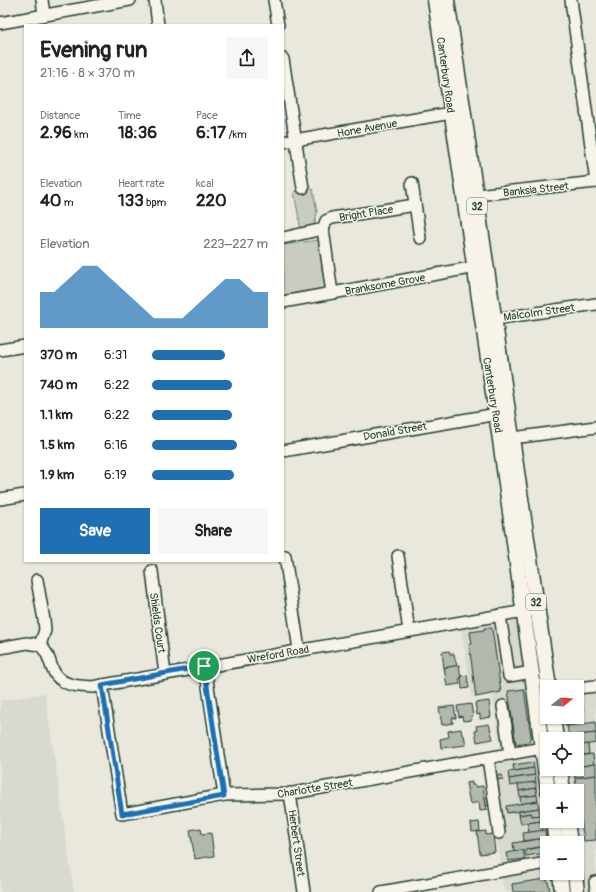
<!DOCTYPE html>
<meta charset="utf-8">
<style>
body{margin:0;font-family:Pangolin,sans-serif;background:#f6f6f6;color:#222;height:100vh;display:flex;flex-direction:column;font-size:15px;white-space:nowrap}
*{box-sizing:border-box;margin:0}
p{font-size:13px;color:#767676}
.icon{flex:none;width:22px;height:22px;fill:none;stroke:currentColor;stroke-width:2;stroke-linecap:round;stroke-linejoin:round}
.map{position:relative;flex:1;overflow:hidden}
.side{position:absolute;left:24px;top:24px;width:260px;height:538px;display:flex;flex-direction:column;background:#fff;border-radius:0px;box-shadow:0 1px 3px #0004}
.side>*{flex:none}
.needle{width:26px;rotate:73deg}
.tools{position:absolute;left:540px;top:680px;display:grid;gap:8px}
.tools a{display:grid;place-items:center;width:44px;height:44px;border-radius:0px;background:#fff;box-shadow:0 1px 3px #0004;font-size:20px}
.pin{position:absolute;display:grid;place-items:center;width:34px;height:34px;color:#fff;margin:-17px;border:2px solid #fff;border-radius:50%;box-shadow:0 1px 4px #0007}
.round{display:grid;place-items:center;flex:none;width:42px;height:42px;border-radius:0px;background:#f6f6f6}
.summary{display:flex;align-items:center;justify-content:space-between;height:68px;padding:0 16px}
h1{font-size:22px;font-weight:800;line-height:30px}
.metrics{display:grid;grid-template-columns:repeat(3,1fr);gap:6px;height:68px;padding:4px 16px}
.metrics div{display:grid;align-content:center}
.metrics b{font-size:17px;font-weight:800}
.metrics small{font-size:11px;font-weight:400}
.metrics p{font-size:11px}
.chart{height:112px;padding:8px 16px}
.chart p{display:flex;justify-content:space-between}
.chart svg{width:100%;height:72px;margin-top:4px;fill:#1f6fb2;opacity:.7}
.button{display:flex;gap:8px;margin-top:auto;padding:8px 16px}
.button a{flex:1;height:46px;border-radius:0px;background:#1f6fb2;color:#fff;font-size:16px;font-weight:800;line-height:46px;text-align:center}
.button a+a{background:#f6f6f6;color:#222}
ul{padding:0 16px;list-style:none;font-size:13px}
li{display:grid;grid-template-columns:64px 48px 1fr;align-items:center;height:30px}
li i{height:10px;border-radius:5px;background:#1f6fb2}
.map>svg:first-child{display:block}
.built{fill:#d9dacf}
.green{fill:#c8ccc1;stroke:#74847a}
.building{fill:#b2b8ae;stroke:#1f3d34}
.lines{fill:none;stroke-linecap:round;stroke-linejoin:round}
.minor-casing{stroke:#1f3d34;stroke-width:14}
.major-casing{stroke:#1f3d34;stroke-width:17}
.minor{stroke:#f7f3e8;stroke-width:11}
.major{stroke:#f7f3e8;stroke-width:14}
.route-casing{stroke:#fff;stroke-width:8}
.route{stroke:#1f6fb2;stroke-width:5}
.labels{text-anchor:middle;stroke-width:3;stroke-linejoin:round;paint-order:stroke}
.shield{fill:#f7f3e8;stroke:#60746a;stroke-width:1}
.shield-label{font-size:10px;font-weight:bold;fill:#1f3d34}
.street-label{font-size:11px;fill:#1f3d34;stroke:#f7f3e8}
</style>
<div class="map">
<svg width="596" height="892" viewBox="0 0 596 892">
<rect width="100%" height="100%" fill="#eae8dd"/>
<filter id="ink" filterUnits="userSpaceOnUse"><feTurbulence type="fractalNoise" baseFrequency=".025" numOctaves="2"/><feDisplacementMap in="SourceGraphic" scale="8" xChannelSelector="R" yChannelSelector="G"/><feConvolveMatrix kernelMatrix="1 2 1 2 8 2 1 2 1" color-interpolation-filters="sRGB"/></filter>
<g filter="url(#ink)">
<g class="built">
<polygon points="520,620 550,843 547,843 547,873 554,873 556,892 504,892 486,767 503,764 492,695 472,698 461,628"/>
<polygon points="596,682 596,892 587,892 577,821 577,791 572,791 569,769 577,769 577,739 565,739 562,717 577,717 577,687 558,687"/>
<polygon points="45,693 74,892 0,892 0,701"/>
</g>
<g class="green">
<polygon points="313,189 317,213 314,226 301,230 294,192"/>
<polygon points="318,240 326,288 283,295 283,245"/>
</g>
<g class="building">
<polygon points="484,628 492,628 501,692 476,697 469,644 472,644 470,632 484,630"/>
<polygon points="449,651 450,654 454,654 457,666 444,668 442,652"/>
<polygon points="459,665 461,678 459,679 460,684 447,686 444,668"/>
<polygon points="467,675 469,688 462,689 461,676"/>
<polygon points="524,689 531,736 529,742 516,744 508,691"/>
<polygon points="489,701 491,717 480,719 480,714 477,715 475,703"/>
<polygon points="577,702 582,702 584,713 577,714"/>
<polygon points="471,704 473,716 471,716 472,720 463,721 462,716 459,717 457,706"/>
<polygon points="454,706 456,718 452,718 453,723 442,725 439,708"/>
<polygon points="581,713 582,719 564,721 564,717 577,717 577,714"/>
<polygon points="582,719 583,724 565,726 564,721"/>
<polygon points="596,722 596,733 569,736 567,726"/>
<polygon points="489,724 493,739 477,742 475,731 477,731 476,726"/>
<polygon points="461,729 462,735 464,735 466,745 441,748 440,739 449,737 448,731"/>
<polygon points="596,733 596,743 577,746 577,739 569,739 569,736"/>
<polygon points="588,744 589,754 577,756 577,746"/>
<polygon points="593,754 594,764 577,767 577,756"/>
<polygon points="533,762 534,768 514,771 513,765"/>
<polygon points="594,764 596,764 596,775 575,778 573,769 577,769 577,767"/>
<polygon points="534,768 535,775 509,779 508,772"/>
<polygon points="502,775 503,779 496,780 495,776"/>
<polygon points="535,775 536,782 510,786 509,779"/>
<polygon points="596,775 596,840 584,841 575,778"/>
<polygon points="472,782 472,785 475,785 476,787 483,786 487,810 480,811 479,802 470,804 466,783"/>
<polygon points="536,782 536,788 519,791 518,784"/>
<polygon points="536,788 537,795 520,797 519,791"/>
<polygon points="537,795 538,801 521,804 520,797"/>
<polygon points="490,797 491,805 486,806 485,798"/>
<polygon points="538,801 539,808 507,813 506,806"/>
<polygon points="539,808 540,815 532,816 531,813 519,815 519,811"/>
<polygon points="531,813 532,816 540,815 541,821 521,824 519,815"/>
<polygon points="541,821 543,831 529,833 528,823"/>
<polygon points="479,822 480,831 472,832 471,823"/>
<polygon points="201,828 202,834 211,833 214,856 195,859 190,830"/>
<polygon points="545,830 546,838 524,841 523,833"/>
<polygon points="486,831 486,835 493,834 495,852 480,854 477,832"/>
<polygon points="546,838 547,846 514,851 513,843"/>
<polygon points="547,846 546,853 526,856 525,850"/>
<polygon points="523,850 525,859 508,861 506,853"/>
<polygon points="545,879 548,881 550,891 541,892 513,892 512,884"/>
</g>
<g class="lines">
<defs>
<g id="minor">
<polyline points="42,0 44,15"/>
<polyline points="155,0 158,25"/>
<polyline points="274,0 278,25"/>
<polyline points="571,0 596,182"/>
<polyline points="0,23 130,0"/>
<polyline points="283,59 303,188"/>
<polyline points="283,142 451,113"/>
<polyline points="412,183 420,238"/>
<polyline points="476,195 596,182"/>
<polyline points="283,238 323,229"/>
<polyline points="332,293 323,229 326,221 332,218 415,205"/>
<polyline points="283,302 481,266"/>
<polyline points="488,320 596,304"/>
<polyline points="0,350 25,346"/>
<polyline points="505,439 596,427"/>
<polyline points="283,451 503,413"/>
<polyline points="0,499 25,495"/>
<polyline points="285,556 299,650"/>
<polyline points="398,556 409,631"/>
<polyline points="152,571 165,674"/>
<polyline points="37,580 44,620 45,630 40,645"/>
<polyline points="500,615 509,676 532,672"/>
<path d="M 40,645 C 49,654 48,658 53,670 C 60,686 77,686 92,687 L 530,610"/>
<polyline points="0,648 27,643 40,645"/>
<polyline points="205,666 224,795"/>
<polyline points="102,685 122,814 224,795 288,794 542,748"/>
<polyline points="577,688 596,686"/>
<polyline points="503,706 510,754"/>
<polyline points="488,758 499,833"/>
<polyline points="290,793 304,892"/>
<polyline points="595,882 596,889"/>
<polyline points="381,892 547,863"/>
</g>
<g id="major">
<polyline points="435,0 500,440 548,791"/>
<polyline points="447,0 549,687"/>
<polyline points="553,717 556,739"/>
<polyline points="560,769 563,791"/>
<polyline points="553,821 556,843"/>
<polyline points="567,821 570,843"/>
<polyline points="560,873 562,892"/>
<polyline points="575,873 577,892"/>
</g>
</defs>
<use href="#minor" class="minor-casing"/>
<use href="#major" class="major-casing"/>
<use href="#minor" class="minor"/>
<use href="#major" class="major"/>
</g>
</g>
<g class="lines" filter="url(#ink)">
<defs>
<polygon id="route" points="204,666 224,796 122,814 102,685"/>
</defs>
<use href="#route" class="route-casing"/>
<use href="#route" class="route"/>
</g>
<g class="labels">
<g class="shield">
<rect x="467" y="198" width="20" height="16" rx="3"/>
<rect x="526" y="594" width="20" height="16" rx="3"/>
</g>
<g class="shield-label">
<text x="477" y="210">32</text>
<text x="536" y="606">32</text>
</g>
<g class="street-label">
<text transform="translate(446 75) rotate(82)" y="4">Canterbury Road</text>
<text transform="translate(367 128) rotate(-10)" y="4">Hone Avenue</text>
<text transform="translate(536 189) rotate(-6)" y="4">Banksia Street</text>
<text transform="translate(366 213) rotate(-9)" y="4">Bright Place</text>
<text transform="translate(385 284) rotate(-10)" y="4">Branksome Grove</text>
<text transform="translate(539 312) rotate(-8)" y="4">Malcolm Street</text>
<text transform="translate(493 395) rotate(81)" y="4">Canterbury Road</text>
<text transform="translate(395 431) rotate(-10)" y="4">Donald Street</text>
<text transform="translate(158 623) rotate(82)" y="4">Shields Court</text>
<text transform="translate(278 654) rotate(-10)" y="4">Wreford Road</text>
<text transform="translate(315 788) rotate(-9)" y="4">Charlotte Street</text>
<text transform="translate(297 843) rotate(82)" y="4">Herbert Street</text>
</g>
</g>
</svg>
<div class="tools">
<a><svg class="needle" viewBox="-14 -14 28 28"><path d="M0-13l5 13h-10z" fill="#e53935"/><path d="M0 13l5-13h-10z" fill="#767676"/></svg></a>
<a><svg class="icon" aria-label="locate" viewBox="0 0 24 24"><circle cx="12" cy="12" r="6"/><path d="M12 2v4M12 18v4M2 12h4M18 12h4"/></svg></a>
<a>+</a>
<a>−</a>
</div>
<div class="pin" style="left:204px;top:666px;background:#1e9e55"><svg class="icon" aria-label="arrive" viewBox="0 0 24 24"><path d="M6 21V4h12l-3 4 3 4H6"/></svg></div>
<section class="side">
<div class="summary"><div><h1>Evening run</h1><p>21:16 · 8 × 370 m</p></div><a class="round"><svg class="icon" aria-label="share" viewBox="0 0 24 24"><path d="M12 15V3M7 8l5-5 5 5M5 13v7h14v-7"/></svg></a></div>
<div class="metrics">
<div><p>Distance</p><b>2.96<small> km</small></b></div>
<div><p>Time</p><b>18:36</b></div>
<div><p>Pace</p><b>6:17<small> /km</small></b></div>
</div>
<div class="metrics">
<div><p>Elevation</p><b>40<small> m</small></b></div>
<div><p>Heart rate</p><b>133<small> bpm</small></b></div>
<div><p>kcal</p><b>220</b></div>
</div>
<div class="chart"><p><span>Elevation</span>223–227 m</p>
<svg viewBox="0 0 160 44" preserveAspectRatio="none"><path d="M0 44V22L10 22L20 14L30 6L40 6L50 14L60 22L70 30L80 38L90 38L100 38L110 30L120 22L130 14L140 14L150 22L160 22V44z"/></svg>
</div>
<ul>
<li><b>370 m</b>6:31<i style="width:63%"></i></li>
<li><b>740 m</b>6:22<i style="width:69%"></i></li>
<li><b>1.1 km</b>6:22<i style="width:69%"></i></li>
<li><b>1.5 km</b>6:16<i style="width:73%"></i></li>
<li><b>1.9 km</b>6:19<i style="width:71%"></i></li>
</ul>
<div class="button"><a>Save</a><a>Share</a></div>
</section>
</div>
